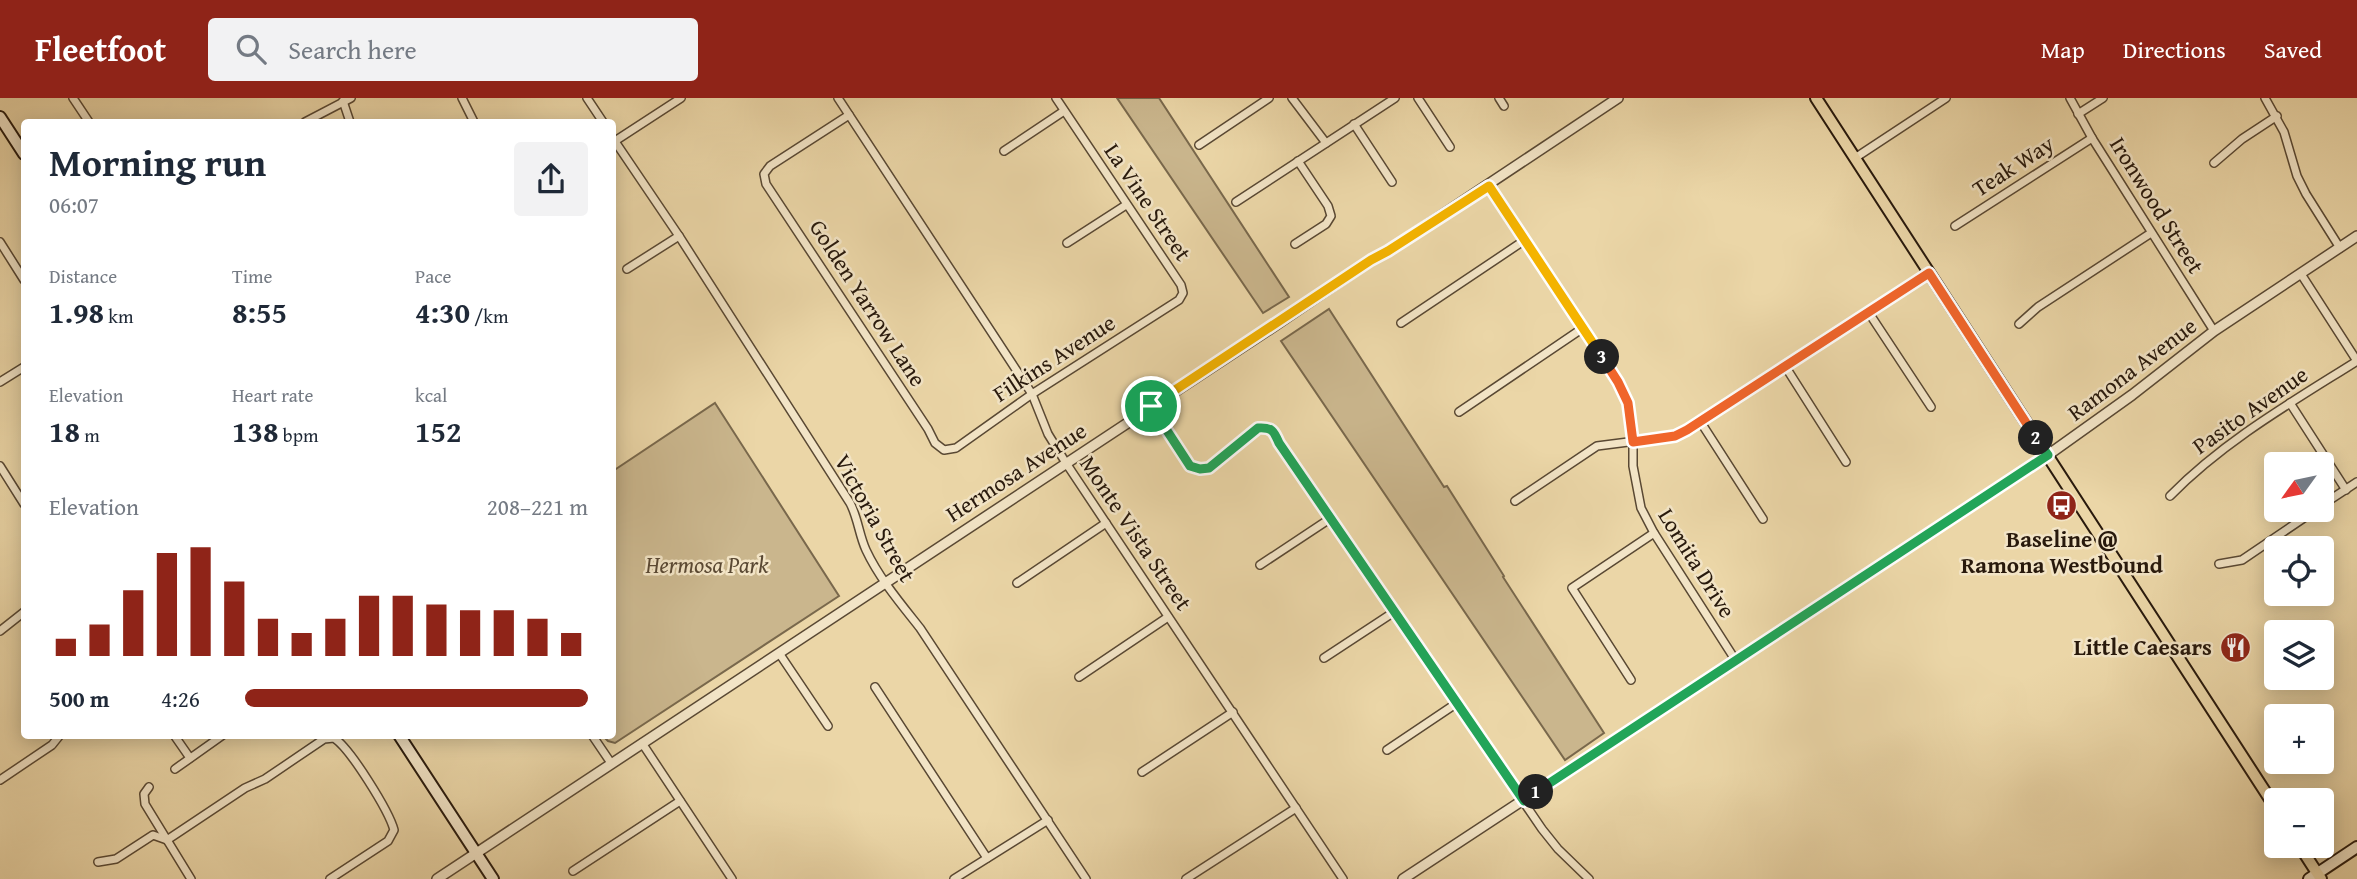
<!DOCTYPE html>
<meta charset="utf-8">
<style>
body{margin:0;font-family:"Gentium Book Plus",serif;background:#f2f2f3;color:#1f2937;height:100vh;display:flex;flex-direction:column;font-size:26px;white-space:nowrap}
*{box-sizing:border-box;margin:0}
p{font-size:23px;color:#747a83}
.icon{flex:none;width:38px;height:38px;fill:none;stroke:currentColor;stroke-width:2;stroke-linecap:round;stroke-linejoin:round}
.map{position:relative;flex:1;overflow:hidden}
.panel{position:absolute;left:21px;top:21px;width:595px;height:620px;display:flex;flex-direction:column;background:#fff;border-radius:7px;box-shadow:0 4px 18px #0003}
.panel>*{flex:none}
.needle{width:46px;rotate:237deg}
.fabs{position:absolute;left:2264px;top:354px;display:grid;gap:14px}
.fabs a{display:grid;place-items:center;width:70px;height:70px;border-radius:7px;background:#fff;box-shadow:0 4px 18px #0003;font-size:35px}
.pin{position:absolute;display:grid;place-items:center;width:60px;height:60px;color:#fff;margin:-30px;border:4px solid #fff;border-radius:50%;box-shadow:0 2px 7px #0007}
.km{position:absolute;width:35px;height:35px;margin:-18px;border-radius:50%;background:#222;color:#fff;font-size:19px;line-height:35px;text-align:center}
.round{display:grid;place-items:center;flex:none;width:74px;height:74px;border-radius:7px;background:#f2f2f3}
.head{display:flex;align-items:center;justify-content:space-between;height:119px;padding:0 28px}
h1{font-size:38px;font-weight:700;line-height:52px}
.stats{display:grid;grid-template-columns:repeat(3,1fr);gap:10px;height:119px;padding:7px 28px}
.stats div{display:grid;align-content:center}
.stats b{font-size:30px;font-weight:700}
.stats small{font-size:19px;font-weight:400}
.stats p{font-size:19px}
.chart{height:196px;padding:14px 28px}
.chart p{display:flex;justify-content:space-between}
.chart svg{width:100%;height:126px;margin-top:7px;stroke:#8f2418;stroke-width:6}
ul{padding:0 28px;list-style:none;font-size:23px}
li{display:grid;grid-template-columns:112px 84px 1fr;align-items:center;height:52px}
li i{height:18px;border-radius:9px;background:#8f2418}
header{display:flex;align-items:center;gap:42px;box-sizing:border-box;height:98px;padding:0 35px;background:#8f2418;color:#fff}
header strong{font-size:33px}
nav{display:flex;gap:38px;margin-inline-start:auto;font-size:24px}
.search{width:490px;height:63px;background:#f2f2f3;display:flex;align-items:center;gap:18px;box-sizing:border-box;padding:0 24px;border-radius:7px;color:#747a83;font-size:26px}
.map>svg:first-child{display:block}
.green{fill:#cab68d;stroke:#79684c;stroke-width:2}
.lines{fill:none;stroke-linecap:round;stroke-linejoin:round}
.minor-casing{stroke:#594833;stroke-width:10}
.tertiary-casing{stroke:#594833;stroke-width:12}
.secondary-casing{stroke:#28190c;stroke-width:14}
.primary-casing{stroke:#28190c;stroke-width:14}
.minor{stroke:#f2e4c6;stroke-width:7}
.tertiary{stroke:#f2e4c6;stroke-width:9}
.secondary{stroke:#f2e4c6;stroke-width:10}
.primary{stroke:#ebd6a7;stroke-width:10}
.split-1-casing{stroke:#fff;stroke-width:14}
.split-2-casing{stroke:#fff;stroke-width:14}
.split-3-casing{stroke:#fff;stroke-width:14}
.split-4-casing{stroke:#fff;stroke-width:14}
.split-1{stroke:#22a559;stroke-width:9}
.split-2{stroke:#22a559;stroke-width:9}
.split-3{stroke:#f0652b;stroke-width:9}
.split-4{stroke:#f5b400;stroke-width:9}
.labels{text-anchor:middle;stroke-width:5;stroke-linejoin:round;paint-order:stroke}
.street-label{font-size:23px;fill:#28190c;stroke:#f2e4c6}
.poi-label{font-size:23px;font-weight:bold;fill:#28190c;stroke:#f2e4c6}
.park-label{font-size:23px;font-style:italic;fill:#594833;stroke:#f2e4c6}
</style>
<header>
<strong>Fleetfoot</strong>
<div class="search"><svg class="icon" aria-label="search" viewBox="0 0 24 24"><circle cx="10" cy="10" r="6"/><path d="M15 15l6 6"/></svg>Search here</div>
<nav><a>Map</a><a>Directions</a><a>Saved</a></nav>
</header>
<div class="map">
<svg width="2357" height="781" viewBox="0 0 2357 781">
<rect width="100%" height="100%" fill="#ebd6a7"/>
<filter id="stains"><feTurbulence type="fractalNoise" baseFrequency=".00286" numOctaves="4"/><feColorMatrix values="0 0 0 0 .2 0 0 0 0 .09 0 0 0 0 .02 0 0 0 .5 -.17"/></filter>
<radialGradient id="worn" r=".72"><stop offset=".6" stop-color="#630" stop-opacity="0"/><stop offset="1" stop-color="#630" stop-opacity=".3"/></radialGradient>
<g class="green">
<polygon points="1117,0 1159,0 1289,199 1263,215"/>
<polygon points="1329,211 1444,389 1447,388 1504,478 1503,479 1604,635 1565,662 1281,243"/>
<polygon points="715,305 839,498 615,645 608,643 602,637 612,637 613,373"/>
</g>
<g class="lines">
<defs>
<g id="minor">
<polyline points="73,0 89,24"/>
<polyline points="462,0 474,24"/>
<polyline points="587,0 603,24"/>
<polyline points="838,0 1032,296 1048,336 1066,365 1343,781"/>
<polyline points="1292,0 1326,45"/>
<polyline points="1418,0 1450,49"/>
<polyline points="1499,0 1504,8"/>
<polyline points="2070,0 2092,40 2214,233"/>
<polyline points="2265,0 2284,34 2297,78 2306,96 2340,150"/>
<polyline points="343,3 350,24"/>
<polyline points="2078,16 2103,0"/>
<polyline points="849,17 770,68 764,76 766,86 928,331 935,345 944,352 956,350 1032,296 1179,202 1183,195 1181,187 1056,0"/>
<polyline points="305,24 351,0"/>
<polyline points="1354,26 1392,84"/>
<path d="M 612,39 L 679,138 L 850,405 C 858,420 859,437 866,452 C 879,480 901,506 920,530 L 1086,781"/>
<polyline points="615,43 681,0"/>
<polyline points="1199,47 1269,0"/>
<polyline points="1004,53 1064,13"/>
<polyline points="1855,60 1946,0"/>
<polyline points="2214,65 2242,41 2277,18"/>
<polyline points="1489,88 1618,284 1628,305 1633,344 1633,368 1641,410 1654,435 1736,563"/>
<polyline points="1236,104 1395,0"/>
<polyline points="1955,128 2092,40"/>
<polyline points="0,144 24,182"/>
<polyline points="1067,145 1126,107"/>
<polyline points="1295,146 1326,126 1331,118 1328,108 1298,63"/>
<polyline points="627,171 679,138"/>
<polyline points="2301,176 2357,263"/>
<polyline points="1869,215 1931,309"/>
<polyline points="1401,225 1525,142"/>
<polyline points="2019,226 2038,209 2151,135"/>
<polyline points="1785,268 1846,364"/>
<polyline points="0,284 24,269"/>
<polyline points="2290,305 2346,392"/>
<path d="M 1151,308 L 1190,368 L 1200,371 L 1209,370 L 1258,330 C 1272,329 1274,333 1279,345 L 1542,731 L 1558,751 L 1589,781"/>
<polyline points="1459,314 1583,230"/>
<polyline points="1700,323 1763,421"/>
<polyline points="0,368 24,406"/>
<path d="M 2170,398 C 2224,343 2292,304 2357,263"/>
<polyline points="1515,403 1597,348 1675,338 1687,332 1929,175"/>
<polyline points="2322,407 2357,384"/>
<polyline points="2219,466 2242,462 2317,411"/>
<polyline points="1260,467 1331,420"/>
<polyline points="1017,485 1106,425"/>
<polyline points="0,533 24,514"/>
<polyline points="779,555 828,628"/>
<polyline points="1324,560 1394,514"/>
<polyline points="1079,579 1168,519"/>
<polyline points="1631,582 1572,490 1654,435"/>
<polyline points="875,589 987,760"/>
<polyline points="174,637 190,660"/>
<polyline points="592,637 611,665"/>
<polyline points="642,645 732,781"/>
<polyline points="1387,652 1457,605"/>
<polyline points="175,671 223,637"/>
<polyline points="1142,674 1233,614"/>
<polyline points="0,682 52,647 60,637"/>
<polyline points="149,689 144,696 145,706 191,781"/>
<path d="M 98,764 L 116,761 L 153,737 L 167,742 L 245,690 L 265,681 L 324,641 L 334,640 C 350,650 389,713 394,732 L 388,743 L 330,781"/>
<polyline points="573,773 680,703"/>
<polyline points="954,781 1048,722"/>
<polyline points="1186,781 1296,710"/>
</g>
<g id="tertiary">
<polyline points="437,781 1276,227 1371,162 1388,153 1618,0"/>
<polyline points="1403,781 2048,357 2132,297 2214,233 2357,138"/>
</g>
<g id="secondary">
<polyline points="0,19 24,56"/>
<polyline points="399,637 493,781"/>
<polyline points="2309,781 2357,749"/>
</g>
<g id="primary">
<polyline points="1816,0 2277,712"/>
<polyline points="2299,747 2321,781"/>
</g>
</defs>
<use href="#minor" class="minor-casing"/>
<use href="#tertiary" class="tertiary-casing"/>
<use href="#secondary" class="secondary-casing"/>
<use href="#primary" class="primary-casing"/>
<use href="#minor" class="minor"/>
<use href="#tertiary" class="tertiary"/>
<use href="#secondary" class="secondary"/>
<use href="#primary" class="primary"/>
</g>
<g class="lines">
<defs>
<path id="split-1" d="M 1151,308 L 1190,368 L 1200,371 L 1209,370 L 1258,330 C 1272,329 1274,333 1279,345 L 1524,703 L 1536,694"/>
<polyline id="split-2" points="1536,694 2048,357 2036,340"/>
<polyline id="split-3" points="1602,259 1618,284 1628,305 1633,344 1675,338 1687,332 1929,175 2036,340"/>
<polyline id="split-4" points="1151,308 1371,162 1388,153 1489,88 1602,259"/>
</defs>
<use href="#split-1" class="split-1-casing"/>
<use href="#split-2" class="split-2-casing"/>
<use href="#split-3" class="split-3-casing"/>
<use href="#split-4" class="split-4-casing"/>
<use href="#split-1" class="split-1"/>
<use href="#split-2" class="split-2"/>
<use href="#split-3" class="split-3"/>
<use href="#split-4" class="split-4"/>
</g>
<defs>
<symbol id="bus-disc" viewBox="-11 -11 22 22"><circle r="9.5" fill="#8f2418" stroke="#f2e4c6"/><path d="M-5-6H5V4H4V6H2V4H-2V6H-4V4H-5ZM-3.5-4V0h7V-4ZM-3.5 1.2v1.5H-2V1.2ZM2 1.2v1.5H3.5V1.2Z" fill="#fff"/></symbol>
<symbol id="restaurant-disc" viewBox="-11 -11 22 22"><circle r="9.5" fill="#8f2418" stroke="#f2e4c6"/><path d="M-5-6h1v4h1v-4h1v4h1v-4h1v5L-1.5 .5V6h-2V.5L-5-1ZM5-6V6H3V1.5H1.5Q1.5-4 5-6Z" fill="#fff"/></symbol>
</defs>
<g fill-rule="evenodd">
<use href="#bus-disc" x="2044" y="390" width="35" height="35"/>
<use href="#restaurant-disc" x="2218" y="532" width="35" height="35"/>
</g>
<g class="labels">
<g class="street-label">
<text transform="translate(2013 68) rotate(-33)" y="8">Teak Way</text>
<text transform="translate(1148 104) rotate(56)" y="8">La Vine Street</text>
<text transform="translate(2157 107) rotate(58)" y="8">Ironwood Street</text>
<text transform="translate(868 205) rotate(57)" y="8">Golden Yarrow Lane</text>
<text transform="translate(1054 260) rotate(-33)" y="8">Filkins Avenue</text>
<text transform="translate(2132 271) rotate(-37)" y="8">Ramona Avenue</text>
<text transform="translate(2250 312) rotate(-35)" y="8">Pasito Avenue</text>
<text transform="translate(1016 374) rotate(-33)" y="8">Hermosa Avenue</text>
<text transform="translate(875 420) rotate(61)" y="8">Victoria Street</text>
<text transform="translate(1136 435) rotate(56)" y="8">Monte Vista Street</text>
<text transform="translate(1697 465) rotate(58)" y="8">Lomita Drive</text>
</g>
<g class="poi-label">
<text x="2062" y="449">Baseline @<tspan x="2062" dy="26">Ramona Westbound</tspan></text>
<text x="2212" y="557" text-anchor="end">Little Caesars</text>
</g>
<g class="park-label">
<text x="707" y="475">Hermosa Park</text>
</g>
</g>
<rect width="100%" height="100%" filter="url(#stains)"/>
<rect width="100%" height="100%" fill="url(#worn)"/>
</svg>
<div class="fabs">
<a><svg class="needle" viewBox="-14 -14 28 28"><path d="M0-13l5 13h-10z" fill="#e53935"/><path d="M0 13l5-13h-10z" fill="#747a83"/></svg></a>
<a><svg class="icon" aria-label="locate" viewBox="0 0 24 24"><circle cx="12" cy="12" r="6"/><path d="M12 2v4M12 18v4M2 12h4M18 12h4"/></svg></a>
<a><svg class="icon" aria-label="layers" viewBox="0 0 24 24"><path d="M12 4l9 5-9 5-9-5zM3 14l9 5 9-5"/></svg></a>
<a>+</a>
<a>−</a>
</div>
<div class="pin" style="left:1151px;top:308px;background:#1e9e55"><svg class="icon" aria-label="arrive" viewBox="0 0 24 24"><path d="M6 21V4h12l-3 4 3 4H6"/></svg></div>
<b class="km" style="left:1536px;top:694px">1</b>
<b class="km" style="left:2036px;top:340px">2</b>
<b class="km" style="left:1602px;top:259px">3</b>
<section class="panel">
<div class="head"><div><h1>Morning run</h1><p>06:07</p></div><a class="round"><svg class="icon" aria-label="share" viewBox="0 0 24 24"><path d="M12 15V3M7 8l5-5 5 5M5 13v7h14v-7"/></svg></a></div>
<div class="stats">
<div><p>Distance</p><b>1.98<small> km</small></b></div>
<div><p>Time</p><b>8:55</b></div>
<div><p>Pace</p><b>4:30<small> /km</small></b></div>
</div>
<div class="stats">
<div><p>Elevation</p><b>18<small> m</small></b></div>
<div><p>Heart rate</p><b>138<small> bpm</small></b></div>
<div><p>kcal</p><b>152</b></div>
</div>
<div class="chart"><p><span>Elevation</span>208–221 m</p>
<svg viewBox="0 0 160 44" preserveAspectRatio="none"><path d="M5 44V38M15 44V33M25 44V21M35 44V8M45 44V6M55 44V18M65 44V31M75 44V36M85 44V31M95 44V23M105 44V23M115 44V26M125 44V28M135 44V28M145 44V31M155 44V36"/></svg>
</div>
<ul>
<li><b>500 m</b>4:26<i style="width:100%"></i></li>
</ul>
</section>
</div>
